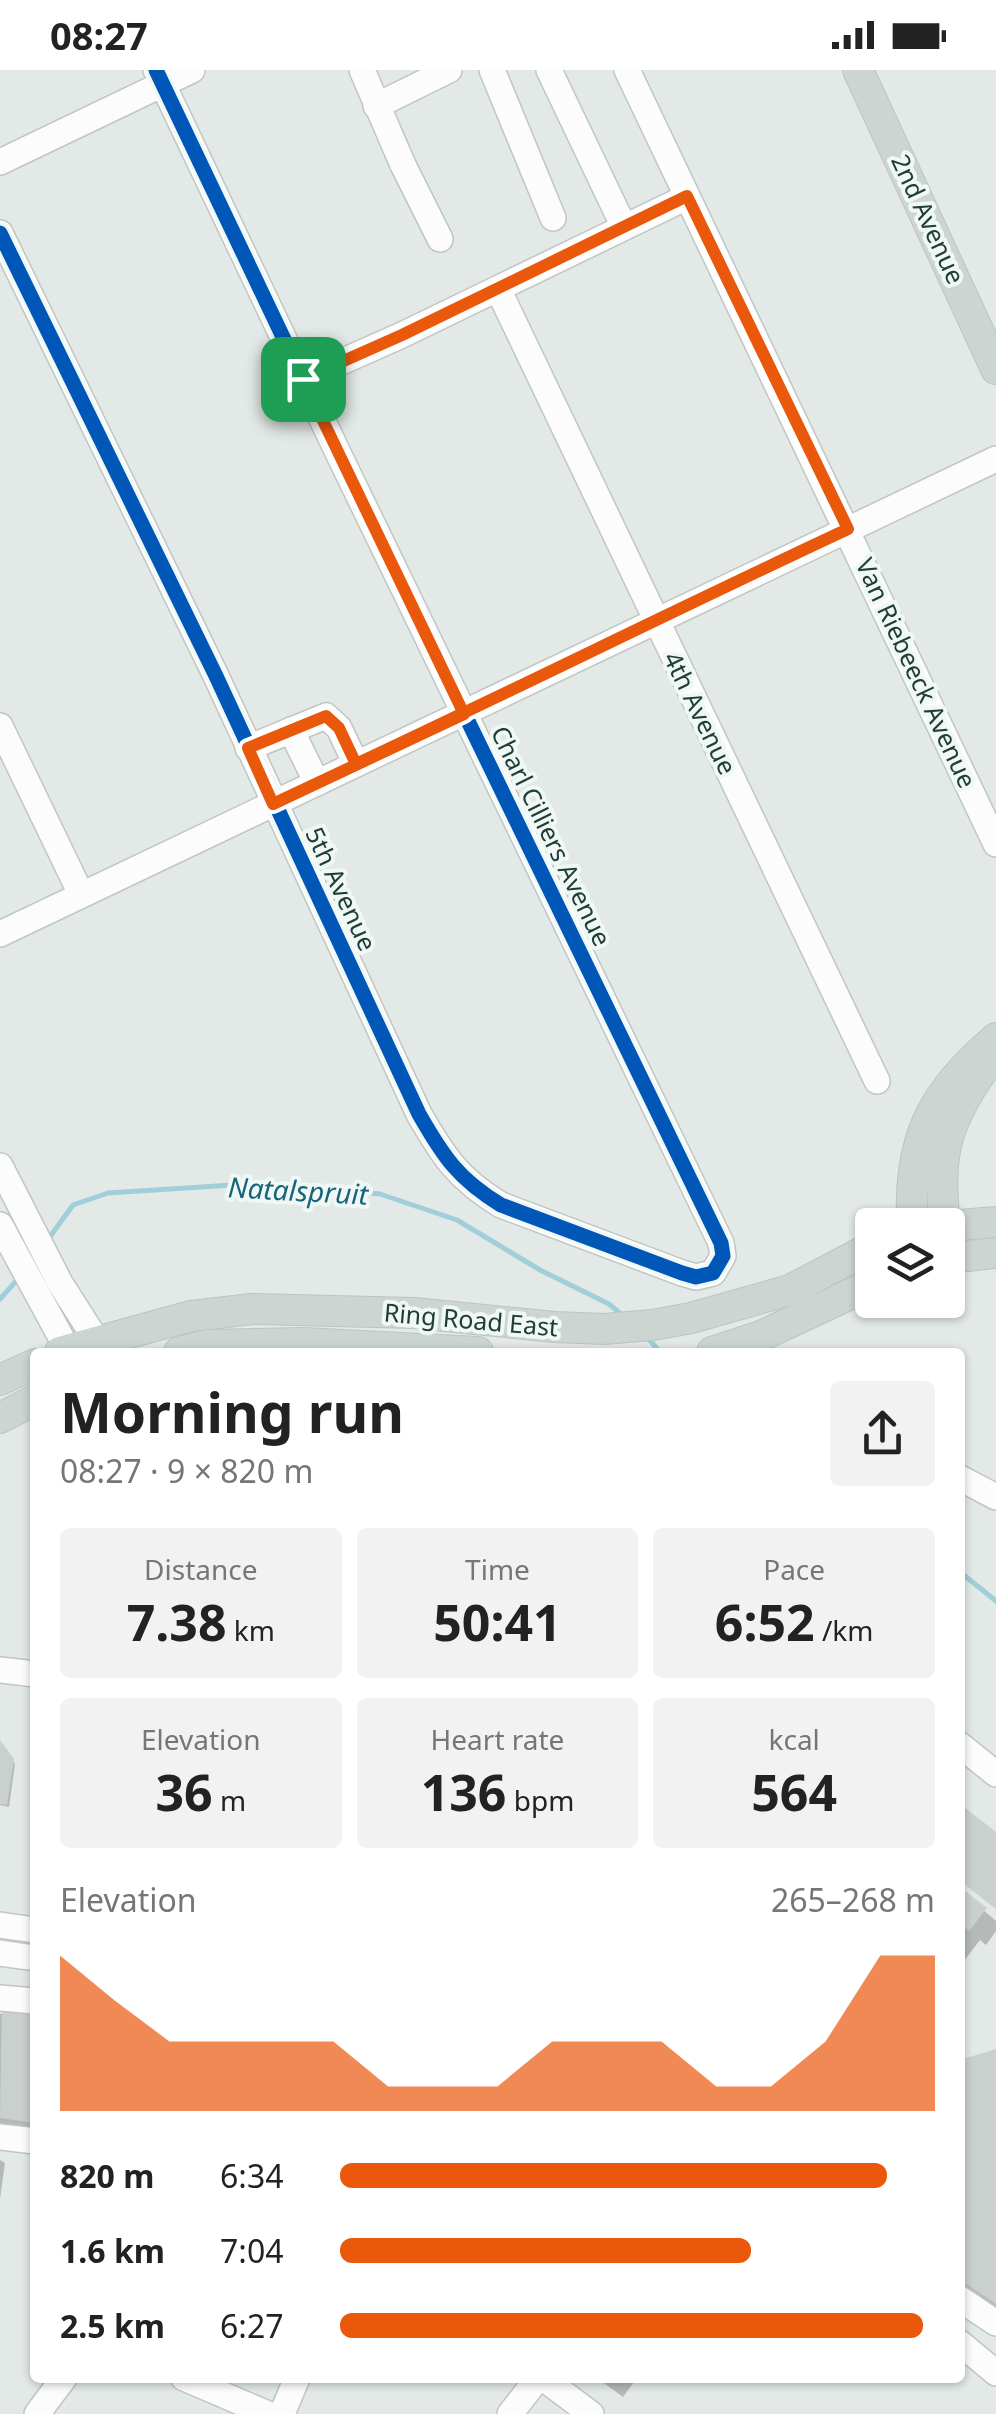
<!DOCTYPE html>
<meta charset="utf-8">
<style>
body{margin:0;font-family:"Noto Sans",sans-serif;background:#f2f2f2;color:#222;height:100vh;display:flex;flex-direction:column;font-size:38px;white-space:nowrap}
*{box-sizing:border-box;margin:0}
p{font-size:32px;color:#767676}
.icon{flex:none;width:55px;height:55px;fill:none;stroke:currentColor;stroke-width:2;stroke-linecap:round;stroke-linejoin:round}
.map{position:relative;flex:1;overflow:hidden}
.sheet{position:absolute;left:30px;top:1278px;width:935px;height:1035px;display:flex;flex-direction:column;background:#fff;border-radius:10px;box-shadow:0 2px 8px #0004}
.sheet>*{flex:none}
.controls{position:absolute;left:855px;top:1138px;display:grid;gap:20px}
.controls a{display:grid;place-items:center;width:110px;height:110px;border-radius:10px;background:#fff;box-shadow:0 2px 8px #0004;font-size:50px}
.pin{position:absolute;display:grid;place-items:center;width:85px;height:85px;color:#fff;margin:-42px;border-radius:20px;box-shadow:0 5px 15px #0006}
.round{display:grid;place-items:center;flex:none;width:105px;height:105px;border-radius:10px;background:#f2f2f2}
.headline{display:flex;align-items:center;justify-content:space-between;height:170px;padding:0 30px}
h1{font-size:55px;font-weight:700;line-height:75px}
.metrics{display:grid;grid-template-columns:repeat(3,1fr);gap:15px;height:170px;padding:10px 30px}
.metrics div{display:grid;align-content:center;border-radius:10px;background:#f2f2f2;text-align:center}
.metrics b{font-size:50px;font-weight:700}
.metrics small{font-size:28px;font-weight:400}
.metrics p{font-size:28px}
.chart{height:280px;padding:20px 30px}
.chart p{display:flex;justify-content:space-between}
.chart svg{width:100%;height:180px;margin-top:10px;fill:#ea580c;opacity:.7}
ul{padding:0 30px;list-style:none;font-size:32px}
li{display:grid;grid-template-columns:160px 120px 1fr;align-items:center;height:75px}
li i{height:25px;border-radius:12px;background:#ea580c}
.status{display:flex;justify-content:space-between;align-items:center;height:70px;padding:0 50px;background:#fff;direction:ltr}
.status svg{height:28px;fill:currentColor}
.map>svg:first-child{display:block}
.shadow{fill:#0003}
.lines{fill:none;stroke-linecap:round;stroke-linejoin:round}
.stream{stroke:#a0ced9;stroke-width:5}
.building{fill:#cad0ce}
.minor-casing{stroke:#c0c6c4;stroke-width:28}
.major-casing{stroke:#bbc5c3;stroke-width:32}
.minor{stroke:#fbfcfb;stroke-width:25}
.major{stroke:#cdd5d3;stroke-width:30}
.cycleway-casing{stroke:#f0f8f5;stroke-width:21}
.cycleway{stroke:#0057b8;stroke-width:15}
.route-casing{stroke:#fff;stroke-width:20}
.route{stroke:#ea580c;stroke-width:12}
.labels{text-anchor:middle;stroke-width:8;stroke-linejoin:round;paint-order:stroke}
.street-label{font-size:25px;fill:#203d37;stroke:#f0f8f5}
.water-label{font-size:28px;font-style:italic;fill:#17637c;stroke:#f0f8f5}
</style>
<div class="status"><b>08:27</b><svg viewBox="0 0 49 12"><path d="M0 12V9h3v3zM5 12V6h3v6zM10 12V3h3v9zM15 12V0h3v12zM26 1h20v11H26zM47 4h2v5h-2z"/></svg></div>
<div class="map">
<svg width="996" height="2344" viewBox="0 0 996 2344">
<rect width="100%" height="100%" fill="#e3e9e6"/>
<g class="shadow">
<polygon points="0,1672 15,1694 9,1737 0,1735"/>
<polygon points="960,1820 996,1851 996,1861 986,1875 980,1870 960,1896"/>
<polygon points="35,1940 35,2058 0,2053 0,1944"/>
<polygon points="996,1982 996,2237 960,2212 960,1993"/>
<polygon points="0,2090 5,2093 0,2129"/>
<polygon points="597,2308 637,2308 623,2327"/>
</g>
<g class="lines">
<g class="stream">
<polyline points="49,1168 73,1135 108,1123 264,1113 380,1124 457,1150 540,1200 609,1234 623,1246"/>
<polyline points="0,1229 18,1209"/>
<polyline points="646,1266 660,1282"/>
<polyline points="960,1502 996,1531"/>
</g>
</g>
<g class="building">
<polygon points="0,1670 14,1689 7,1735 0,1734"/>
<polygon points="960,1734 996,1762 996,1839 960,1811"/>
<polygon points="960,1817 987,1838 969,1861 964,1857 960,1862"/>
<polygon points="2,1933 35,1938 35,2053 0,2048"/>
<polygon points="996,1979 996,2234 960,2210 960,1990"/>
</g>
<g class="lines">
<defs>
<g id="minor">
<polyline points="362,0 403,95 440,169"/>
<polyline points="492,0 553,148"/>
<polyline points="549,0 623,155"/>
<polyline points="627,0 996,774"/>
<polyline points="376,36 449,0"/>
<polyline points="0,92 192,0"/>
<path d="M 0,163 L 216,606 L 419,1044 C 443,1086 458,1109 501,1135 L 682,1203 L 696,1207 L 713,1203 L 723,1186 L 721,1173 L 340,387 L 156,0"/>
<polyline points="498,219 877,1011"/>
<polyline points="303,309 402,265 687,127"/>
<polyline points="0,656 81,824"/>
<polyline points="291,660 317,713"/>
<polyline points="248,678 326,646 339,658 356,694"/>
<polyline points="0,864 996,389"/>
<polyline points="0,1096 60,1213 104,1282"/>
<polyline points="0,1155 69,1282"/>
<polyline points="960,1408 996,1427"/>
<polyline points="0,1600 35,1604"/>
<polyline points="960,1675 996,1704"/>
<polyline points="0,1855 35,1860"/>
<polyline points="0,1883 35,1888"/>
<polyline points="0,1928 35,1931"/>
<polyline points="0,2067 35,2071"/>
<polyline points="960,2229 996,2253"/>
<polyline points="960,2273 996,2303"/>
<polyline points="184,2308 268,2344"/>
<polyline points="543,2308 591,2344"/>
<polyline points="37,2344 64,2308"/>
<polyline points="282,2344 297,2308"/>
<polyline points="510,2344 538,2308"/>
</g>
<g id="major">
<polyline points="858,0 996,299"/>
<path d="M 912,1155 C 909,1067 931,1024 996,968"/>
<path d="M 945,1155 C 937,1080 946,1053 989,991"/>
<polyline points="948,1156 996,1152"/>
<polyline points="948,1188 996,1183"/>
<polyline points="60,1282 191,1246 252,1239 414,1243 555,1257 604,1259 653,1255 691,1248 790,1220 872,1177"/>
<polyline points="179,1282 207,1275 304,1273 478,1282"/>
<polyline points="712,1282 761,1266 872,1214"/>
<polyline points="0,1310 35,1294"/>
<polyline points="0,1348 35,1330"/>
</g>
</defs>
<use href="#minor" class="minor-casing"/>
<use href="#major" class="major-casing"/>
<use href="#minor" class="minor"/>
<use href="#major" class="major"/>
<defs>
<path id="cycleway" d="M 0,163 L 216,606 L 419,1044 C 443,1086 458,1109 501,1135 L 682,1203 L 696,1207 L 713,1203 L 723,1186 L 721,1173 L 340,387 L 156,0"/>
</defs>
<use href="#cycleway" class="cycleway-casing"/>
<use href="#cycleway" class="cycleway"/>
</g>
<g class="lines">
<defs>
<path id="route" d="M 303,309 L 464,644 L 273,734 L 248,678 L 326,646 L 339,658 L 356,694 C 520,617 683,536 848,459 L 687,126 L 402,265 L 303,309"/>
</defs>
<use href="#route" class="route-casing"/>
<use href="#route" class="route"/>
</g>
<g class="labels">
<g class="street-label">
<text transform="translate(928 149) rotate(65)" y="9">2nd Avenue</text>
<text transform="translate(916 603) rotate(65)" y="9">Van Riebeeck Avenue</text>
<text transform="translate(700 643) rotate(64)" y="9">4th Avenue</text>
<text transform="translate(551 766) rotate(64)" y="9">Charl Cilliers Avenue</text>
<text transform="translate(341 819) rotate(65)" y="9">5th Avenue</text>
<text transform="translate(471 1250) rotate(5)" y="9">Ring Road East</text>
</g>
<g class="water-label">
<text transform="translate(298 1121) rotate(3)" y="10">Natalspruit</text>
</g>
</g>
</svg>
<div class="controls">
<a><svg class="icon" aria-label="layers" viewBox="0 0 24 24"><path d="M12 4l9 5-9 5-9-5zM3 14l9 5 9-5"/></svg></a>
</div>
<div class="pin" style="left:303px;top:309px;background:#1e9e55"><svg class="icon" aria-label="arrive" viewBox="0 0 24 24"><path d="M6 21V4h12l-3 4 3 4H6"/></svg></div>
<section class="sheet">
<div class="headline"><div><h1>Morning run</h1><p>08:27 · 9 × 820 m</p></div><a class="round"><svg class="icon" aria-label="share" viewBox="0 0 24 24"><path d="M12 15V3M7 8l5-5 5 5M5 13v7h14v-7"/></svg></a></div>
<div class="metrics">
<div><p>Distance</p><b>7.38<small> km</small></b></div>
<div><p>Time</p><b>50:41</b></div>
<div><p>Pace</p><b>6:52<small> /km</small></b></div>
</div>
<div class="metrics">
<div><p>Elevation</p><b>36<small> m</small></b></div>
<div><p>Heart rate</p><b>136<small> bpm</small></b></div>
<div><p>kcal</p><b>564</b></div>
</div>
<div class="chart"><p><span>Elevation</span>265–268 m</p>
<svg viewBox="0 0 160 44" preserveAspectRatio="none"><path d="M0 44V6L10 17L20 27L30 27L40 27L50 27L60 38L70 38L80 38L90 27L100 27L110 27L120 38L130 38L140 27L150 6L160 6V44z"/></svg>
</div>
<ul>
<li><b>820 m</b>6:34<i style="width:92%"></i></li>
<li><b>1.6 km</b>7:04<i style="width:69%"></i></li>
<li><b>2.5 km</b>6:27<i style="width:98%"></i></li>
</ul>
</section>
</div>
